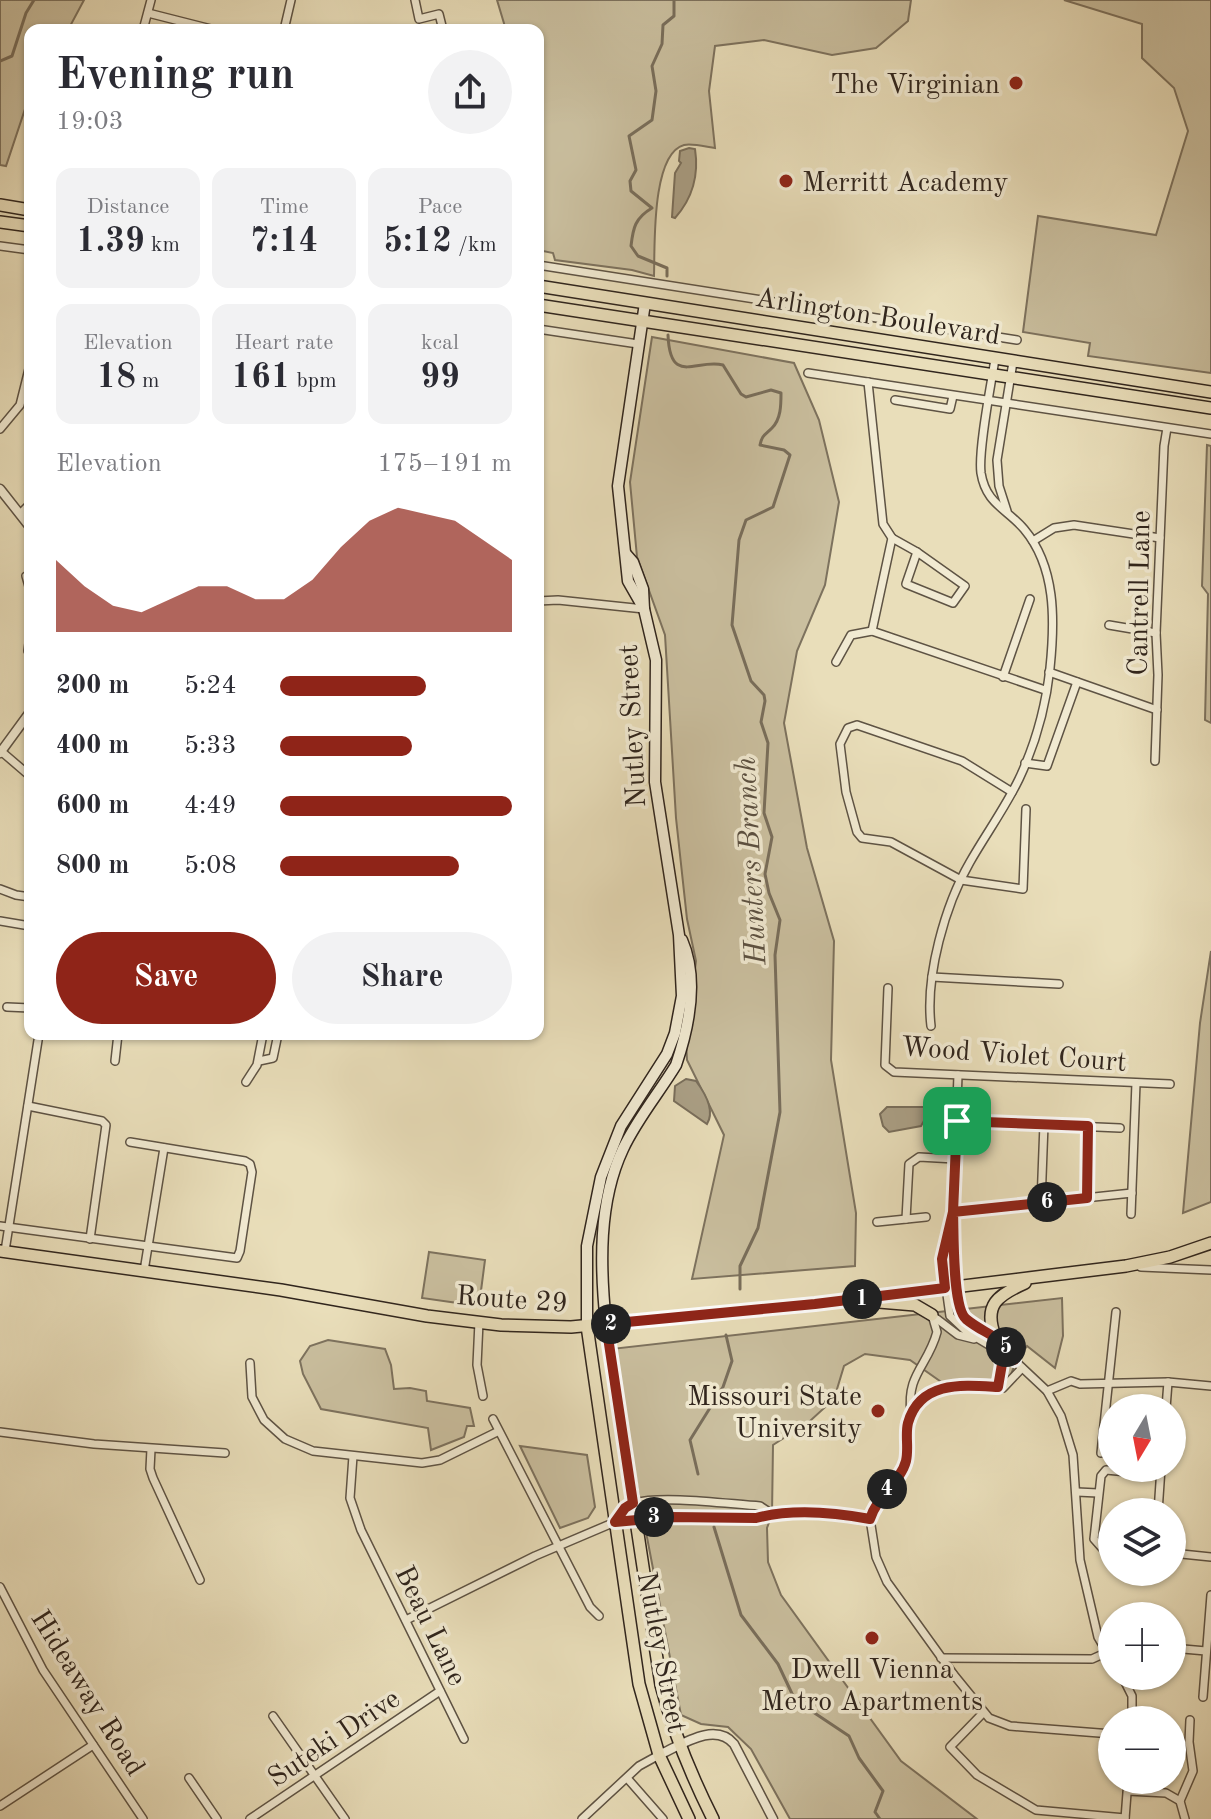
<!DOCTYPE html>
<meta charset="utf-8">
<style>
body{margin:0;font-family:"Old Standard TT",serif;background:#f2f2f3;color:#2b2b33;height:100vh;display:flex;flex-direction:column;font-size:30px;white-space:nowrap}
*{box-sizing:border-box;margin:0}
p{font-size:26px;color:#7c7c81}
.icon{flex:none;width:44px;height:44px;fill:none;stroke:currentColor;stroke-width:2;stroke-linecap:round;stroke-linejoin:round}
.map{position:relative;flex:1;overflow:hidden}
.drawer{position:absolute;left:24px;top:24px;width:520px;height:1016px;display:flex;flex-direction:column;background:#fff;border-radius:16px;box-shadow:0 2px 6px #0004}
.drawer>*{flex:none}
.needle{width:52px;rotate:190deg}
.buttons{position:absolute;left:1098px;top:1394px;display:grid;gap:16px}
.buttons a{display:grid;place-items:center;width:88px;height:88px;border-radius:50%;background:#fff;box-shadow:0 2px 6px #0004;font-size:40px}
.pin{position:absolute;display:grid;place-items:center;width:68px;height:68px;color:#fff;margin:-34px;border-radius:16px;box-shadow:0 4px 12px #0006}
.km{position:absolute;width:40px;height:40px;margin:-20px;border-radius:50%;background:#222;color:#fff;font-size:22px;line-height:40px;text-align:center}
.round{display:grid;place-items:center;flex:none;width:84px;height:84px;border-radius:42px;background:#f2f2f3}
.overview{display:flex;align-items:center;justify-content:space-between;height:136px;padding:0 32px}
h1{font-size:44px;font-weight:800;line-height:60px}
.metrics{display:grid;grid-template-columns:repeat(3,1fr);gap:12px;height:136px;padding:8px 32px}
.metrics div{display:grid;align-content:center;border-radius:16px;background:#f2f2f3;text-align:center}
.metrics b{font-size:34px;font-weight:800}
.metrics small{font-size:22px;font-weight:400}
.metrics p{font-size:22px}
.chart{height:224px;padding:16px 32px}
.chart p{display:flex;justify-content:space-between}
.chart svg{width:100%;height:144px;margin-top:8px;fill:#8f2418;opacity:.7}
.cta{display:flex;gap:16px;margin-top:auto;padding:16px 32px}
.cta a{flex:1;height:92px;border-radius:48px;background:#8f2418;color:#fff;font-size:32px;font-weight:800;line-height:92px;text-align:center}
.cta a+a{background:#f2f2f3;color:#2b2b33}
ul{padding:0 32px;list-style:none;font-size:26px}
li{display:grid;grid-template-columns:128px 96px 1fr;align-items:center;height:60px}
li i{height:20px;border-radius:10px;background:#8f2418}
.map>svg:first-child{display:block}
.green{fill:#cabf9f;stroke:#7d725e;stroke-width:2}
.water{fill:#aa9f85;stroke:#796e5b;stroke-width:2}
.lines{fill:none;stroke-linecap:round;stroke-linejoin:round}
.stream{stroke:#796e5b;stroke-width:3}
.minor-casing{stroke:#5e5344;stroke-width:10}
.tertiary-casing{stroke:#5e5344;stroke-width:11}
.secondary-casing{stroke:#30251d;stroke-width:13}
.primary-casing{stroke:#30251d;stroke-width:14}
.minor{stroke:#f1ead2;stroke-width:7}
.tertiary{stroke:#f1ead2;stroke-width:8}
.secondary{stroke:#f1ead2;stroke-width:10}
.primary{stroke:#e9deba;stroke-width:11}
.route-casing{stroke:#fff;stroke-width:16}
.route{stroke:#8f2418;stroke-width:10}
.poi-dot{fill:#8f2418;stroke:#f1ead2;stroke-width:3}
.labels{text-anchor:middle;stroke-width:7;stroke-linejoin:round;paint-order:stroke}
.poi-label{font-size:28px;fill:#30251d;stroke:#f1ead2;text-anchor:end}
.street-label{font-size:28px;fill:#30251d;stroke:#f1ead2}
.water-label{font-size:30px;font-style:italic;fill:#5b5041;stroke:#f1ead2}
</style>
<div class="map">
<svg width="1211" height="1819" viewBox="0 0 1211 1819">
<rect width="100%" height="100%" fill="#e9deba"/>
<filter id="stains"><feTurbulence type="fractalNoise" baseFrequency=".0025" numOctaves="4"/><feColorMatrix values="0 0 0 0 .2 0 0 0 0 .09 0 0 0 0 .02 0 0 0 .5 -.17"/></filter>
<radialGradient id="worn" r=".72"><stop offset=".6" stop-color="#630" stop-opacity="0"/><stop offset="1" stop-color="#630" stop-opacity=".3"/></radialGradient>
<g class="green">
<polygon points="0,0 84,0 68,30 30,30 30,94 6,166 0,165"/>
<path d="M 497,0 L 911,0 L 908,21 L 876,48 L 832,55 L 764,40 L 715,46 L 709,91 L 715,148 C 707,147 692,143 684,145 C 651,154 655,248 654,276 L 632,270 L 555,260 L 553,253 L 538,250 L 538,30 L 506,30 Z"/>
<polygon points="1064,0 1211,0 1211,373 1088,356 1090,343 1023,332 1038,216 1156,235 1188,131 1174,88 1142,58 1142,24"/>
<polygon points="652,337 794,363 819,420 839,502 825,585 797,651 784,723 807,848 834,941 831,1060 856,1213 855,1266 692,1279 724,1135 687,1060 686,1040 696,961 687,919 676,818 665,635 637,557 630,482"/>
<polygon points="1207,445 1211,446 1211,723 1205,720 1208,594 1202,586"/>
<polygon points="1211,951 1211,1202 1183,1213 1200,1023"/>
<polygon points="429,1252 485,1260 479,1306 422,1298"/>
<polygon points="1062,1298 1063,1336 1055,1368 1027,1346 1015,1364 1007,1385 947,1386 910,1360 865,1354 844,1366 834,1399 810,1421 773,1445 772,1514 767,1528 768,1562 781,1595 901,1761 977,1819 790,1819 751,1749 728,1727 701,1724 681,1715 611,1349"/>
<polygon points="328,1340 385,1349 391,1365 394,1389 410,1388 426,1391 427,1401 470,1408 474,1426 467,1426 464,1437 431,1450 428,1428 321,1409 303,1374 300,1361 310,1346"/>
<polygon points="520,1446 587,1455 595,1507 588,1518 560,1528"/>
</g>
<g class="water">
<path d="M 689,148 L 695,149 C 699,175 692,199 675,218 L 672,217 L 675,173 L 681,163 L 679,161 L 680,151 Z"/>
<path d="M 686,1079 L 696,1081 C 705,1093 715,1111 707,1124 L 674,1101 L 675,1086 Z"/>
<polygon points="887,1107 926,1107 925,1119 921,1126 889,1132 883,1126 880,1114"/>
</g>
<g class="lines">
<g class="stream">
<polyline points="0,61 12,56 26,13 34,0"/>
<path d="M 667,276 L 667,268 L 638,256 L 631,246 C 633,228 635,218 652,208 L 631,191 L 630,181 L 636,170 L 629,136 L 652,120 L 656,91 L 652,66 L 662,44 L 663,25 L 674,16 L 674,0"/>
<path d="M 668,335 C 670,387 697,358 723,365 L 741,394 L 746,397 L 771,390 L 781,393 C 781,405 781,419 772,428 C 765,435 762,435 760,445 L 784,450 L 790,455 L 773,507 L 746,520 L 739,540 L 732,625 L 751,681 L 764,695 L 765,701 L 761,722 L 768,743 L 764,813 L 772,837 L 765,874 L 769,893 L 780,920 L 775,955 L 780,1112 L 758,1228 L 740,1266 L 740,1289"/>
<polyline points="698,1474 690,1440 723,1387 732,1361 726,1335"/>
<polyline points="714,1527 741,1615 778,1664 795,1700 849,1736 859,1758 883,1791 875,1812 880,1819"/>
</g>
<defs>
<g id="minor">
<polyline points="415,0 419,19 439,14 443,30"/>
<polyline points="148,13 215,30"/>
<polyline points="143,30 151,0"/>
<polyline points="284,30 291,0"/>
<polyline points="0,246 30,250"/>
<polyline points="538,265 1017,340"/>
<polyline points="538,329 638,344"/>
<polyline points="808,373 1211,434"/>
<polyline points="868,382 883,524 892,538 872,631"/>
<polyline points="895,400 950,409 953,396"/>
<polyline points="0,429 20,405 30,365"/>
<polyline points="1007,511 999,486 997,460 1013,362"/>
<polyline points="20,514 30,504"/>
<polyline points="892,538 917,552"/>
<polyline points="1033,541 1054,528 1074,525 1160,538"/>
<polygon points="917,552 965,586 953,603 906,584"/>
<polyline points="26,576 30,590"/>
<polyline points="538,601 558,600 644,609"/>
<polyline points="1109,625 1156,633"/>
<polyline points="28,651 30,636"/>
<polyline points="836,662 851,635 872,631 1045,690"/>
<polyline points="1049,672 1157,710"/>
<polyline points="1003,677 1030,599"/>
<polyline points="2,752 30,776"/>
<polyline points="1155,761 1158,675 1156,633 1164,446 1167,428"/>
<polyline points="1025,763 1047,766 1077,682"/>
<polyline points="1012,792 962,761 857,725 848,728 840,744 846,792 857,832 862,838 891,842 961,880 1023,889 1026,809"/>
<polyline points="0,889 16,895 30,897"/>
<polyline points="0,921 30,926"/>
<polyline points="932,977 1059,984"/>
<polyline points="888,988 885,1065 894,1072 1170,1084"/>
<polyline points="7,1007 30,1008"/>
<path d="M 931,1026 C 925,976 945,905 970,862 C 986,834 1005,808 1019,779 C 1035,745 1046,705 1050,668 C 1055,620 1056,567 1024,529 C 1006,508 986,504 981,473 C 978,450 991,385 995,359"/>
<polyline points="115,1061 118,1034"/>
<polyline points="259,1061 273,1058 278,1034"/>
<polyline points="958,1075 953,1212 957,1287 961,1313 965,1318 995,1336 1007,1348 1013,1358"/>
<polyline points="246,1082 257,1065 263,1034"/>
<polyline points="28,1106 102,1121 106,1125 90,1239"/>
<polyline points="957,1121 1120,1128"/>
<polyline points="1087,1198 1088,1126"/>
<polyline points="1041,1203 1044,1124"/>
<polyline points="953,1212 942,1259 950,1316 967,1332 1014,1360 1047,1391 1061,1416 1073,1455 1080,1560 1098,1637 1112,1661"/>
<polyline points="953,1212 1132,1193"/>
<polyline points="1131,1214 1136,1083"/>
<polyline points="906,1219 909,1164 919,1157 955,1159"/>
<polyline points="877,1222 926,1217"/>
<polyline points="0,1226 237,1258 240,1251 252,1172 250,1164 245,1161 130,1142"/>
<polyline points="5,1251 39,1034"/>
<polyline points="1141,1267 1211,1270"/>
<polyline points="144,1271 164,1148"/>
<polyline points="937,1319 958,1335 974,1339"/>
<polyline points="479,1322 477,1365 483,1396"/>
<polyline points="998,1351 1002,1364 998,1387"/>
<polyline points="250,1363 252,1397 264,1420 285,1439 313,1451 422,1463 440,1460 497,1432"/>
<polyline points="1022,1368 1003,1388 947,1386 935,1390 923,1399 908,1423 906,1462 879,1498 870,1519 876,1557 887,1582 954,1675 989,1718 1010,1726 1112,1734"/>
<polyline points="1047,1391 1071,1381 1080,1384 1168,1382 1211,1386"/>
<polyline points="1166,1408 1168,1382"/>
<path d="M 911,1413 C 906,1374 928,1366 937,1332 L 932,1315"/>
<polyline points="493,1419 590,1607 599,1616"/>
<polyline points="0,1432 94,1444 225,1453"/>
<polyline points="151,1449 150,1469 153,1478 200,1580"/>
<polyline points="1101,1453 1116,1312"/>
<polyline points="353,1456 350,1498 361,1530 464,1739"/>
<polyline points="1077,1492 1098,1493"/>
<polyline points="1158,1512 1161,1468"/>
<path d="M 616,1520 C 621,1513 625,1506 634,1503 C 663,1495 728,1504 760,1506 L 772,1514"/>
<polyline points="1112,1549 1102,1548 1094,1539 1101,1476 1106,1470 1160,1475"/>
<polyline points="1172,1553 1211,1557"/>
<polyline points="0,1587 43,1670 143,1819"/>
<path d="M 406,1620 L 535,1556 L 615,1522 L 670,1517 L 756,1518 C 793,1508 833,1512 870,1519"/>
<polyline points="1172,1648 1206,1651"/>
<polyline points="941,1658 1092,1659 1112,1650"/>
<polyline points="1122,1676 1132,1696 1132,1720"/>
<polyline points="1203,1697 1211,1595"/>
<polyline points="983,1713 950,1747 977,1775 1036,1810 1125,1818"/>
<polyline points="273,1716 345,1819"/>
<polyline points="189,1778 217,1819"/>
<polyline points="627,1778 663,1819"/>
<polyline points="1128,1791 1166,1793 1180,1801"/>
<polyline points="0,1806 93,1745"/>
<polyline points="250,1819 440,1691"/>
<polyline points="582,1819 639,1766 659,1755"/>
<polyline points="1125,1819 1128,1780"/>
<polyline points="1185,1819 1180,1801 1193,1771 1189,1742 1190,1720"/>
</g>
<g id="tertiary">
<polyline points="0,489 30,527"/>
<polyline points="0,753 30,712"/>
<path d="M 659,1755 C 681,1745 715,1721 734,1744 L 773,1819"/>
</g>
<g id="secondary">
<polyline points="644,609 628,581 618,486 645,303"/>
<path d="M 606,1324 C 600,1267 598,1202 623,1149 C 637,1119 659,1093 676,1065 C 689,1027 699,979 682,940"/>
<polyline points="587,1326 587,1246 601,1177 621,1126 667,1054 675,1033 682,996 679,935 655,782 656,660 644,609 643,589 633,562 626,554"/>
</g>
<g id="primary">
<polyline points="0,205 30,210"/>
<polyline points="0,222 30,226"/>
<polyline points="538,286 1211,392"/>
<polyline points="538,305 1211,408"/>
<polyline points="0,1251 281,1290 427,1316 501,1325 571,1327 815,1304 1126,1266 1170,1257 1211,1243"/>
<polyline points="879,1302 915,1305 932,1315"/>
<path d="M 606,1324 L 661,1685 C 673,1732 691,1775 713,1819"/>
<polyline points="587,1326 639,1684 659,1755 689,1819"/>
<path d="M 995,1336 C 983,1305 998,1295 1025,1283"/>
</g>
</defs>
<use href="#minor" class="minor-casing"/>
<use href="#tertiary" class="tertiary-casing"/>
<use href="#secondary" class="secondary-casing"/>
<use href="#primary" class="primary-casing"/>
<use href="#minor" class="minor"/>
<use href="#tertiary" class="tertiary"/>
<use href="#secondary" class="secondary"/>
<use href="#primary" class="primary"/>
</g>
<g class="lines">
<defs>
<path id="route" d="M 957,1121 L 953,1212 L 942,1259 L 945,1288 L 815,1304 L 606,1324 L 633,1503 L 625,1508 L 615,1522 L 670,1517 L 756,1518 C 793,1508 833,1512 870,1519 C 877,1496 901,1481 906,1461 C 909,1448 905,1435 908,1423 C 920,1380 964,1385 998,1387 L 1002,1364 L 998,1350 L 1014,1360 C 999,1333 987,1336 966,1319 C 952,1307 954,1233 953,1212 L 1087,1198 L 1088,1126 L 957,1121"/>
</defs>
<use href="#route" class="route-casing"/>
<use href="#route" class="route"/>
</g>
<g class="poi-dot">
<circle cx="1016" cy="83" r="8"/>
<circle cx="786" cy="181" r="8"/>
<circle cx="878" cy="1411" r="8"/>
<circle cx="872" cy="1638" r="8"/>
</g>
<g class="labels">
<g class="poi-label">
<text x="1000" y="93">The Virginian</text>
<text x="802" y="191" text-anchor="start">Merritt Academy</text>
<text x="862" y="1405">Missouri State<tspan x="862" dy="32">University</tspan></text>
<text x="872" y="1678" text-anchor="middle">Dwell Vienna<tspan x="872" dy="32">Metro Apartments</tspan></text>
</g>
<g class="street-label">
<text transform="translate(878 315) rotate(9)" y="10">Arlington Boulevard</text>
<text transform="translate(1138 593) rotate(-89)" y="10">Cantrell Lane</text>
<text transform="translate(631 726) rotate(-93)" y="10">Nutley Street</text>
<text transform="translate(1014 1053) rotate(4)" y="10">Wood Violet Court</text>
<text transform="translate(512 1298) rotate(4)" y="10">Route 29</text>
<text transform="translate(432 1625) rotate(64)" y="10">Beau Lane</text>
<text transform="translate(663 1652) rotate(79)" y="10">Nutley Street</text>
<text transform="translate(89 1692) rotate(58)" y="10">Hideaway Road</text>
<text transform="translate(333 1737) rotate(-34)" y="10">Suteki Drive</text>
</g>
<g class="water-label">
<text transform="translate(750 861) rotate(-93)" y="10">Hunters Branch</text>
</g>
</g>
<rect width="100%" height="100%" filter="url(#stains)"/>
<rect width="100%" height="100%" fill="url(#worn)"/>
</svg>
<div class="buttons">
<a><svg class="needle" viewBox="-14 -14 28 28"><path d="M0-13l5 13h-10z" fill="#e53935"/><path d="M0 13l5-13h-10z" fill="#7c7c81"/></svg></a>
<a><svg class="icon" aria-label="layers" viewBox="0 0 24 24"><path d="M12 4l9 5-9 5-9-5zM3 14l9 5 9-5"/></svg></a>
<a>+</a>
<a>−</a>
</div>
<div class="pin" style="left:957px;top:1121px;background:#1e9e55"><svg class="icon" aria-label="arrive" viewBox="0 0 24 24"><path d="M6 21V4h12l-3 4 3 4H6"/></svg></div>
<b class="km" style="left:862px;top:1299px">1</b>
<b class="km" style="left:611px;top:1324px">2</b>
<b class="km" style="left:654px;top:1517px">3</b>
<b class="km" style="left:887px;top:1489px">4</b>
<b class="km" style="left:1006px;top:1347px">5</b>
<b class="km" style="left:1047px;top:1202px">6</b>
<section class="drawer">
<div class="overview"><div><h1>Evening run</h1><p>19:03</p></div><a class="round"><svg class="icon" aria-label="share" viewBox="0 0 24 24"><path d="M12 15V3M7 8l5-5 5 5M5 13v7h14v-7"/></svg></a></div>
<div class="metrics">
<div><p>Distance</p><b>1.39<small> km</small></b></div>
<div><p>Time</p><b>7:14</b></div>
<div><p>Pace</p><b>5:12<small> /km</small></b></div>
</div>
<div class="metrics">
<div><p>Elevation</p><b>18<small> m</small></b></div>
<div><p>Heart rate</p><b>161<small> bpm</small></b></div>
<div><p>kcal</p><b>99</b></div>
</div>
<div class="chart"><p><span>Elevation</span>175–191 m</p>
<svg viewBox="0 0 160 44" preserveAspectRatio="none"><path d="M0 44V22L10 30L20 36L30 38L40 34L50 30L60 30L70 34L80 34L90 28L100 18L110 10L120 6L130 8L140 10L150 16L160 22V44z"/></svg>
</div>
<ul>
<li><b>200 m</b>5:24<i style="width:63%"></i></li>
<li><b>400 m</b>5:33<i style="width:57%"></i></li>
<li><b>600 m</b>4:49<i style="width:100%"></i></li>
<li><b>800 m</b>5:08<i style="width:77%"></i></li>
</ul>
<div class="cta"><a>Save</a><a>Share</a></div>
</section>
</div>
